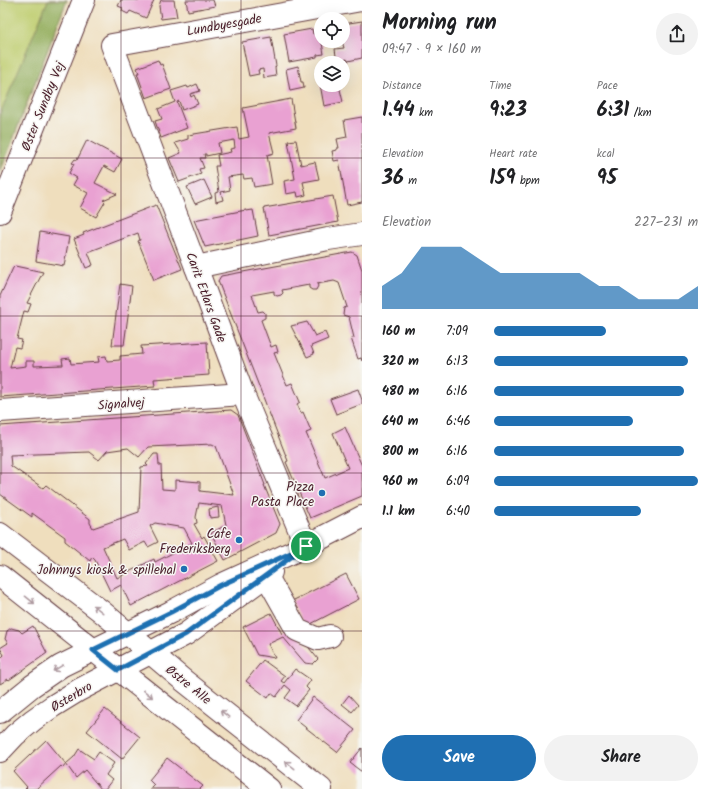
<!DOCTYPE html>
<meta charset="utf-8">
<style>
body{margin:0;font-family:Kalam,sans-serif;background:#f2f2f2;color:#202124;height:100vh;display:flex;flex-direction:column;font-size:15px;white-space:nowrap}
*{box-sizing:border-box;margin:0}
p{font-size:13px;color:#757577}
.icon{flex:none;width:22px;height:22px;fill:none;stroke:currentColor;stroke-width:2;stroke-linecap:round;stroke-linejoin:round}
.map{position:relative;flex:1;overflow:hidden}
.drawer{display:flex;flex-direction:column;background:#fff;width:356px}
.drawer>*{flex:none}
.tools{position:absolute;left:314px;top:12px;display:grid;gap:8px}
.tools a{display:grid;place-items:center;width:36px;height:36px;border-radius:50%;background:#fff;box-shadow:0 4px 16px #0002;font-size:20px}
.pin{position:absolute;display:grid;place-items:center;width:34px;height:34px;color:#fff;margin:-17px;border:2px solid #fff;border-radius:50%;box-shadow:0 1px 4px #0007}
.round{display:grid;place-items:center;flex:none;width:42px;height:42px;border-radius:21px;background:#f2f2f2}
.headline{display:flex;align-items:center;justify-content:space-between;height:68px;padding:0 20px}
h1{font-size:22px;font-weight:800;line-height:30px}
.metrics{display:grid;grid-template-columns:repeat(3,1fr);gap:6px;height:68px;padding:4px 20px}
.metrics div{display:grid;align-content:center}
.metrics b{font-size:20px;font-weight:800}
.metrics small{font-size:11px;font-weight:400}
.metrics p{font-size:11px}
.chart{height:112px;padding:8px 20px}
.chart p{display:flex;justify-content:space-between}
.chart svg{width:100%;height:72px;margin-top:4px;fill:#1f6fb2;opacity:.7}
.button{display:flex;gap:8px;margin-top:auto;padding:8px 20px}
.button a{flex:1;height:46px;border-radius:24px;background:#1f6fb2;color:#fff;font-size:16px;font-weight:800;line-height:46px;text-align:center}
.button a+a{background:#f2f2f2;color:#202124}
ul{padding:0 20px;list-style:none;font-size:13px}
li{display:grid;grid-template-columns:64px 48px 1fr;align-items:center;height:30px}
li i{height:10px;border-radius:5px;background:#1f6fb2}
main{display:flex;flex:1;min-height:0}
.map>svg:first-child{display:block}
.green{fill:#c0ce71;stroke:#85764e}
.forest{fill:#98b163;stroke:#716847}
.building{fill:#e9a1d2;fill-rule:evenodd}
.lines{fill:none;stroke-linecap:round;stroke-linejoin:round}
.minor-casing{stroke:#633c41;stroke-width:24}
.minor{stroke:#fff;stroke-width:22}
.oneway{stroke:#ae9aa0}
.route-casing{stroke:#fff;stroke-width:8}
.route{stroke:#1f6fb2;stroke-width:5}
.grid{fill:none;stroke:#4a1f2b;stroke-width:1;stroke-opacity:0.55}
.poi-dot{fill:#1f6fb2;stroke:#f6f6f2;stroke-width:1.5}
.labels{text-anchor:middle;stroke-width:3;stroke-linejoin:round;paint-order:stroke}
.street-label{font-size:13px;fill:#4a1f2b;stroke:#f6f6f2}
.poi-label{font-size:13px;fill:#4a1f2b;stroke:#f6f6f2;text-anchor:end}
</style>
<main>
<div class="map">
<svg width="362" height="789" viewBox="0 0 362 789">
<rect width="100%" height="100%" fill="#f6f6f2"/>
<filter id="ink" filterUnits="userSpaceOnUse"><feTurbulence type="fractalNoise" baseFrequency=".025" numOctaves="2"/><feDisplacementMap in="SourceGraphic" scale="8" xChannelSelector="R" yChannelSelector="G"/><feConvolveMatrix kernelMatrix="1 2 1 2 8 2 1 2 1" color-interpolation-filters="sRGB"/></filter>
<filter id="wash" filterUnits="userSpaceOnUse"><feTurbulence type="fractalNoise" baseFrequency=".012" numOctaves="4" result="noise"/><feDisplacementMap in="SourceGraphic" scale="16" xChannelSelector="R" yChannelSelector="G"/><feGaussianBlur stdDeviation="0.9" result="paint"/><feColorMatrix in="noise" values="0 0 0 0 0 0 0 0 0 0 0 0 0 0 0 0 0 1.4 0 .05"/><feComposite in="paint" operator="in"/></filter>
<g filter="url(#wash)">
<rect width="100%" height="100%" fill="#efdebd"/>
<polygon class="green" points="0,0 67,0 0,173"/>
<polygon class="forest" points="48,0 67,0 0,173 0,114"/>
<g id="blocks">
<g class="building">
<polygon points="121,0 154,0 146,18 130,11 128,14 122,11 123,8 118,6"/>
<polygon points="161,0 174,0 177,17 161,19 159,6"/>
<polygon points="186,0 213,0 215,6 188,11"/>
<polygon points="362,21 362,58 348,61 347,59 344,60 346,69 343,69 343,63 337,63 335,49 344,48 342,41 343,24"/>
<polygon points="312,29 313,34 320,32 324,54 317,55 317,57 289,62 284,34"/>
<polygon points="271,37 276,66 275,67 276,76 264,78 263,69 258,70 259,74 249,76 242,42"/>
<polygon points="158,60 160,65 162,64 171,89 146,98 137,73 139,73 137,68"/>
<polygon points="298,66 301,82 303,82 304,88 290,91 286,69"/>
<polygon points="321,72 321,85 339,85 343,102 324,106 318,73"/>
<polygon points="197,84 200,91 190,94 191,97 194,95 198,104 182,110 179,101 177,102 187,128 161,138 155,121 162,119 158,109 175,102 171,91 187,86 188,88"/>
<polygon points="291,99 296,128 269,133 274,153 267,155 272,184 254,187 252,178 244,179 243,175 228,177 230,190 221,192 223,200 216,202 215,193 219,192 215,166 219,166 217,155 231,152 230,149 235,148 234,140 218,143 220,153 206,156 206,154 204,154 205,158 200,158 204,168 199,169 201,174 179,182 169,158 181,153 175,143 188,139 188,135 237,127 239,139 249,137 243,108"/>
<polygon points="362,117 362,202 347,205 339,160 334,161 332,151 337,150 337,148 339,148 337,139 347,137 344,120"/>
<polygon points="87,140 122,159 115,172 104,166 95,183 117,194 103,200 105,202 96,217 80,208 88,193 73,185 77,178 69,173 74,164 72,163 75,159 77,160"/>
<polygon points="296,140 301,165 315,162 319,179 303,182 306,195 298,197 297,192 286,194 284,181 295,179 288,141"/>
<polygon points="204,180 212,197 195,204 187,187"/>
<polygon points="333,196 338,222 269,235 264,208"/>
<polygon points="156,205 182,269 154,280 138,241 140,240 138,233 88,252 93,265 86,268 74,239 84,235 83,233"/>
<polygon points="246,210 246,211 253,210 258,236 205,247 194,220"/>
<polygon points="40,232 69,237 64,266 36,261"/>
<polygon points="352,252 357,255 362,270 362,361 361,358 358,359 351,338 354,338 349,317 343,315 344,308 347,307 339,283 334,281 317,284 318,286 316,290 312,290 309,288 309,285 282,290 283,293 281,295 277,296 274,294 274,291 252,295 258,312 263,311 265,313 265,318 261,320 271,347 276,345 278,352 274,353 287,385 292,383 300,402 297,404 301,413 303,412 311,431 306,433 325,478 348,468 333,433 345,427 362,466 362,496 310,518 286,462 288,461 218,281 221,276"/>
<polygon points="15,266 43,272 27,303 31,304 28,312 24,311 17,339 22,340 20,348 15,347 10,368 26,366 26,361 34,361 34,366 63,365 62,359 70,358 71,364 99,362 98,357 106,356 107,361 120,360 120,356 142,354 141,346 207,342 209,375 154,379 155,386 0,397 0,296 13,268"/>
<polygon points="120,284 132,286 124,345 112,345"/>
<polygon points="307,322 315,336 325,332 328,339 311,346 314,354 307,357 291,326"/>
<polygon points="358,389 362,400 362,404 336,414 330,399"/>
<path d="M 231,410 L 238,415 L 265,485 L 264,485 L 280,524 L 276,533 L 225,560 L 211,533 L 226,525 L 222,506 L 199,503 L 196,517 L 197,523 L 194,524 L 202,538 L 204,536 L 218,561 L 131,606 L 121,585 L 110,591 L 95,560 L 92,557 L 90,561 L 65,541 L 65,537 L 32,513 L 32,517 L 0,494 L 0,426 ZM 212,444 L 216,446 L 234,495 L 200,491 L 200,482 L 175,480 L 175,490 L 162,489 L 161,465 L 159,465 L 158,454 L 154,454 L 146,464 L 148,466 L 141,467 L 139,512 L 93,528 L 90,523 L 90,519 L 46,485 L 43,488 L 11,466 L 10,455 L 89,452 L 99,460 L 107,451 L 128,448 L 139,457 L 148,447 ZM 155,523 L 184,528 L 192,543 L 155,562 L 154,559 L 117,578 L 103,547 L 123,539 L 129,550 L 145,542 L 148,547 L 158,542 L 150,526 Z"/>
<polygon points="218,507 219,517 210,518 209,509"/>
<polygon points="346,574 359,599 305,627 292,601"/>
<polygon points="271,613 282,634 291,626 318,659 313,664 305,663 283,637 268,644 275,658 257,655 243,627"/>
<polygon points="33,626 47,653 9,680 8,679 0,684 0,659 4,655 0,648 8,643 5,639 7,631 11,628 19,630 22,633"/>
<polygon points="263,660 285,676 281,681 284,683 295,669 311,680 306,687 309,690 296,706 285,698 291,690 285,685 276,697 271,693 268,698 246,681"/>
<polygon points="349,695 358,705 352,712 342,704"/>
<polygon points="313,697 355,730 337,752 296,720"/>
<polygon points="105,709 140,737 122,759 87,731"/>
<polygon points="46,740 66,764 63,768 61,766 36,789 25,789 27,787 13,771"/>
<polygon points="362,748 362,772 350,763"/>
<polygon points="79,749 94,759 99,752 114,763 106,775 112,780 105,789 101,789 85,770 76,778 66,764 74,757"/>
<polygon points="167,758 203,786 200,789 150,789 154,785 149,780"/>
</g>
</g>
</g>
<g filter="url(#ink)">
<use href="#blocks" fill-opacity="0" stroke="#633c41" stroke-width="1"/>
<g class="lines">
<defs>
<g id="minor">
<polyline points="0,212 84,0"/>
<polyline points="196,267 328,239 362,234"/>
<polyline points="0,411 243,394"/>
<polyline points="0,534 101,611 183,680 321,789"/>
<polyline points="306,546 243,394 196,267 112,45 361,0"/>
<polyline points="266,575 297,630 318,639 330,636"/>
<polyline points="0,576 269,789"/>
<polyline points="0,712 32,686 61,666 171,612 221,585 306,546 362,517"/>
<polyline points="0,751 15,735 33,720 53,706 79,690 186,634 271,572"/>
</g>
</defs>
<use href="#minor" class="minor-casing"/>
<use href="#minor" class="minor"/>
</g>
<defs><path id="oneway-shaft" d="M-6 0H5M1.5-3L5.5 0L1.5 3" fill="none" stroke-width="1.6" stroke-linecap="round" stroke-linejoin="round"/></defs>
<g class="oneway">
<use href="#oneway-shaft" transform="translate(30 600) rotate(39)"/>
<use href="#oneway-shaft" transform="translate(98 609) rotate(-142)"/>
<use href="#oneway-shaft" transform="translate(58 668) rotate(148)"/>
<use href="#oneway-shaft" transform="translate(148 694) rotate(39)"/>
<use href="#oneway-shaft" transform="translate(225 714) rotate(-141)"/>
<use href="#oneway-shaft" transform="translate(290 765) rotate(-142)"/>
</g>
</g>
<g class="lines" filter="url(#ink)">
<defs>
<polygon id="route" points="306,546 186,634 118,670 93,650 171,612 221,585"/>
</defs>
<use href="#route" class="route-casing"/>
<use href="#route" class="route"/>
</g>
<path class="grid" d="M 121,0 L 121,789M 241,0 L 241,789M 0,158 L 362,158M 0,316 L 362,316M 0,473 L 362,473M 0,631 L 362,631"/>
<g class="poi-dot">
<circle cx="322" cy="493" r="4"/>
<circle cx="239" cy="540" r="4"/>
<circle cx="184" cy="569" r="4"/>
</g>
<g class="labels">
<g class="street-label">
<text transform="translate(224 24) rotate(-10)" y="5">Lundbyesgade</text>
<text transform="translate(42 106) rotate(-68)" y="5">Øster Sundby Vej</text>
<text transform="translate(207 297) rotate(70)" y="5">Carit Etlars Gade</text>
<text transform="translate(121 403) rotate(-4)" y="5">Signalvej</text>
<text transform="translate(189 684) rotate(39)" y="5">Østre Alle</text>
<text transform="translate(71 696) rotate(-31)" y="5">Østerbro</text>
</g>
<g class="poi-label">
<text x="314" y="491">Pizza<tspan x="314" dy="15">Pasta Place</tspan></text>
<text x="231" y="538">Cafe<tspan x="231" dy="15">Frederiksberg</tspan></text>
<text x="176" y="574">Johnnys kiosk &amp; spillehal</text>
</g>
</g>
</svg>
<div class="tools">
<a><svg class="icon" aria-label="locate" viewBox="0 0 24 24"><circle cx="12" cy="12" r="6"/><path d="M12 2v4M12 18v4M2 12h4M18 12h4"/></svg></a>
<a><svg class="icon" aria-label="layers" viewBox="0 0 24 24"><path d="M12 4l9 5-9 5-9-5zM3 14l9 5 9-5"/></svg></a>
</div>
<div class="pin" style="left:306px;top:546px;background:#1e9e55"><svg class="icon" aria-label="arrive" viewBox="0 0 24 24"><path d="M6 21V4h12l-3 4 3 4H6"/></svg></div>
</div>
<section class="drawer">
<div class="headline"><div><h1>Morning run</h1><p>09:47 · 9 × 160 m</p></div><a class="round"><svg class="icon" aria-label="share" viewBox="0 0 24 24"><path d="M12 15V3M7 8l5-5 5 5M5 13v7h14v-7"/></svg></a></div>
<div class="metrics">
<div><p>Distance</p><b>1.44<small> km</small></b></div>
<div><p>Time</p><b>9:23</b></div>
<div><p>Pace</p><b>6:31<small> /km</small></b></div>
</div>
<div class="metrics">
<div><p>Elevation</p><b>36<small> m</small></b></div>
<div><p>Heart rate</p><b>159<small> bpm</small></b></div>
<div><p>kcal</p><b>95</b></div>
</div>
<div class="chart"><p><span>Elevation</span>227–231 m</p>
<svg viewBox="0 0 160 44" preserveAspectRatio="none"><path d="M0 44V30L10 22L20 6L30 6L40 6L50 14L60 22L70 22L80 22L90 22L100 22L110 30L120 30L130 38L140 38L150 38L160 30V44z"/></svg>
</div>
<ul>
<li><b>160 m</b>7:09<i style="width:55%"></i></li>
<li><b>320 m</b>6:13<i style="width:95%"></i></li>
<li><b>480 m</b>6:16<i style="width:93%"></i></li>
<li><b>640 m</b>6:46<i style="width:68%"></i></li>
<li><b>800 m</b>6:16<i style="width:93%"></i></li>
<li><b>960 m</b>6:09<i style="width:100%"></i></li>
<li><b>1.1 km</b>6:40<i style="width:72%"></i></li>
</ul>
<div class="button"><a>Save</a><a>Share</a></div>
</section>
</main>
